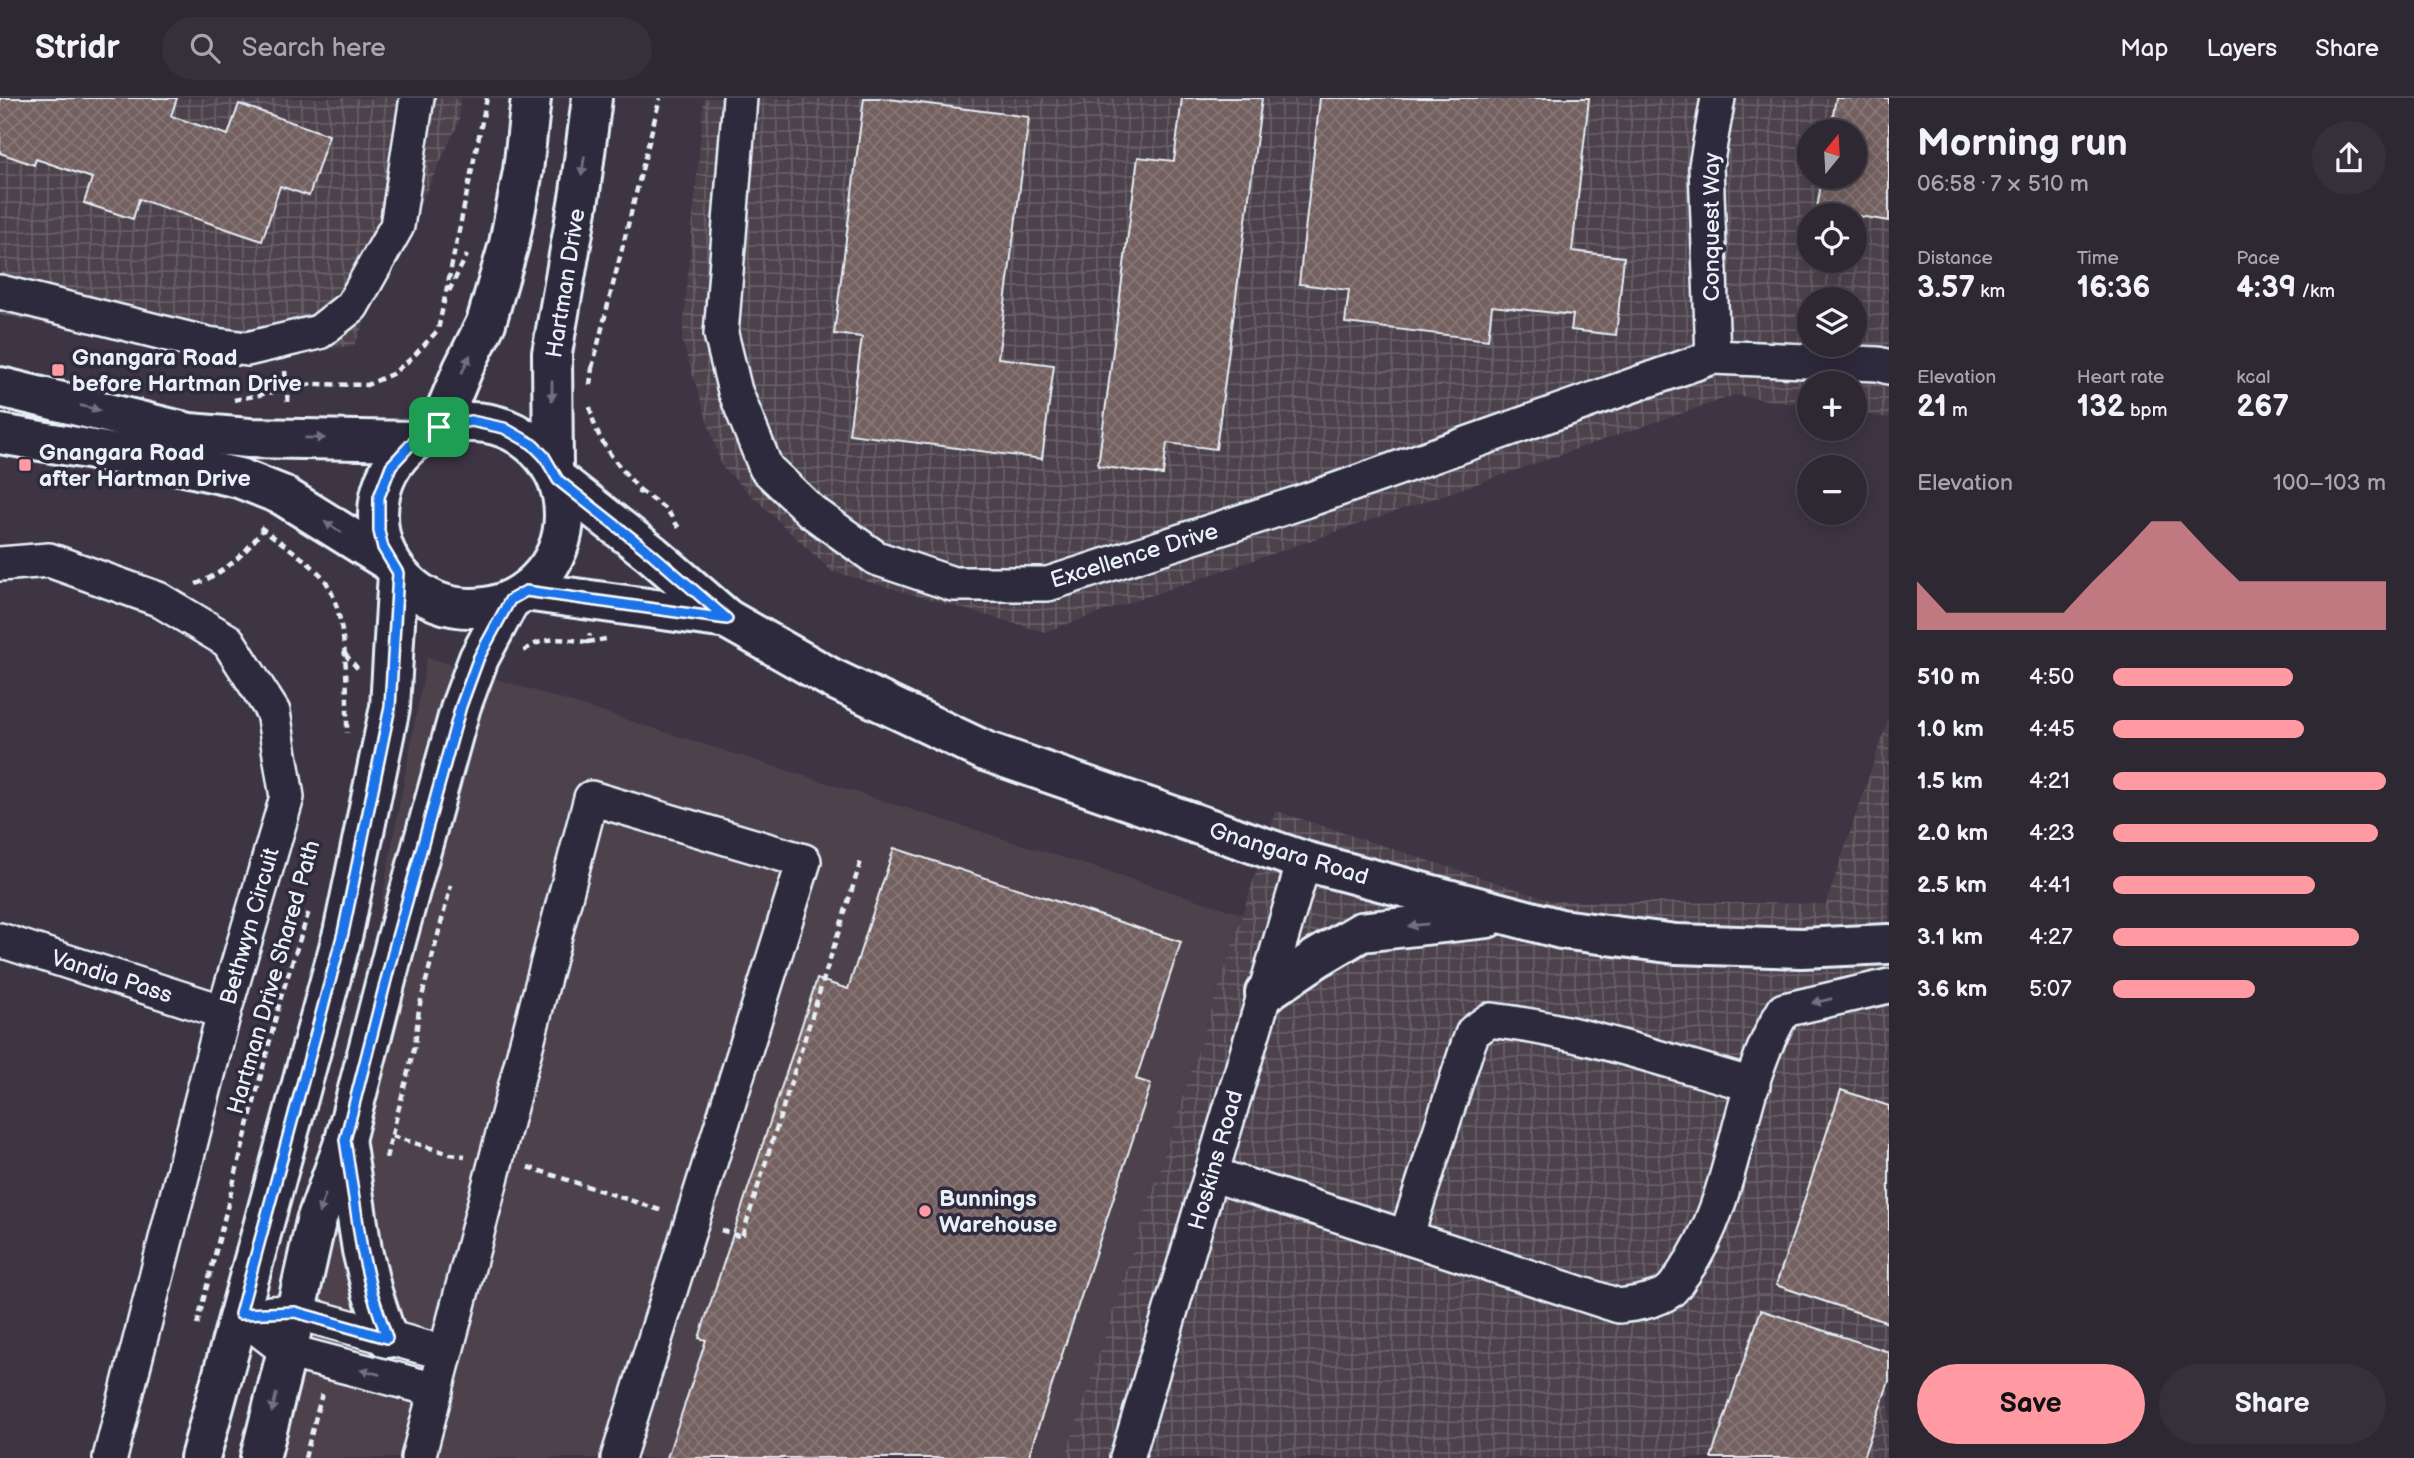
<!DOCTYPE html>
<meta charset="utf-8">
<style>
body{margin:0;font-family:"Balsamiq Sans",sans-serif;background:#36303b;color:#f1f3f6;height:100vh;display:flex;flex-direction:column;font-size:26px;white-space:nowrap}
*{box-sizing:border-box;margin:0}
p{font-size:23px;color:#a7a6ac}
.icon{flex:none;width:38px;height:38px;fill:none;stroke:currentColor;stroke-width:2;stroke-linecap:round;stroke-linejoin:round}
.map{position:relative;flex:1;overflow:hidden}
.details{display:flex;flex-direction:column;background:#2e2833;width:525px}
.details>*{flex:none}
.needle{width:46px;rotate:18deg}
.fabs{position:absolute;left:1797px;top:21px;display:grid;gap:14px}
.fabs a{display:grid;place-items:center;width:70px;height:70px;border-radius:50%;background:#2e2833;box-shadow:0 4px 18px #0003,0 0 0 2px #49444e;font-size:35px}
.pin{position:absolute;display:grid;place-items:center;width:60px;height:60px;color:#fff;margin:-30px;border-radius:14px;box-shadow:0 4px 10px #0006}
.round{display:grid;place-items:center;flex:none;width:74px;height:74px;border-radius:37px;background:#36303b}
.head{display:flex;align-items:center;justify-content:space-between;height:119px;padding:0 28px}
h1{font-size:38px;font-weight:600;line-height:52px}
.metrics{display:grid;grid-template-columns:repeat(3,1fr);gap:10px;height:119px;padding:7px 28px}
.metrics div{display:grid;align-content:center}
.metrics b{font-size:30px;font-weight:600}
.metrics small{font-size:19px;font-weight:400}
.metrics p{font-size:19px}
.chart{height:196px;padding:14px 28px}
.chart p{display:flex;justify-content:space-between}
.chart svg{width:100%;height:126px;margin-top:7px;fill:#ff9aa2;opacity:.7}
.button{display:flex;gap:14px;margin-top:auto;padding:14px 28px}
.button a{flex:1;height:80px;border-radius:42px;background:#ff9aa2;color:#111;font-size:28px;font-weight:600;line-height:80px;text-align:center}
.button a+a{background:#36303b;color:#f1f3f6}
ul{padding:0 28px;list-style:none;font-size:23px}
li{display:grid;grid-template-columns:112px 84px 1fr;align-items:center;height:52px}
li i{height:18px;border-radius:9px;background:#ff9aa2}
header{display:flex;align-items:center;gap:42px;box-sizing:border-box;height:98px;padding:0 35px;background:#2e2833;border-bottom:2px solid #49444e}
header strong{font-size:33px}
nav{display:flex;gap:38px;margin-inline-start:auto;font-size:24px}
.search{width:490px;height:63px;background:#36303b;display:flex;align-items:center;gap:18px;box-sizing:border-box;padding:0 24px;border-radius:38px;color:#a7a6ac;font-size:26px}
main{display:flex;flex:1;min-height:0}
.map>svg:first-child{display:block}
.built{fill:#4d424c}
.industrial{fill:url(#industrial-grid);fill-rule:evenodd}
.building{fill:url(#building-cross-hatch);stroke:#e8f1f8;stroke-width:2}
.lines{fill:none;stroke-linecap:round;stroke-linejoin:round}
.minor-casing{stroke:#e8f1f8;stroke-width:38}
.major-casing{stroke:#e8f1f8;stroke-width:44}
.path{stroke:#e8f1f8;stroke-width:4.5;stroke-dasharray:7 5;stroke-linecap:butt}
.minor{stroke:#2f2a3d;stroke-width:33}
.major{stroke:#2f2a3d;stroke-width:38}
.oneway{fill:#70707e}
.route-casing{stroke:#fff;stroke-width:14}
.route{stroke:#1a73e8;stroke-width:9}
.poi-dot{fill:#ff9aa2;stroke:#2f2a3d;stroke-width:2.5}
.labels{text-anchor:middle;stroke-width:7;stroke-linejoin:round;paint-order:stroke}
.street-label{font-size:23px;fill:#e8f1f8;stroke:#2f2a3d}
.poi-label{font-size:23px;font-weight:bold;fill:#e8f1f8;stroke:#2f2a3d;text-anchor:start}
</style>
<header>
<strong>Stridr</strong>
<div class="search"><svg class="icon" aria-label="search" viewBox="0 0 24 24"><circle cx="10" cy="10" r="6"/><path d="M15 15l6 6"/></svg>Search here</div>
<nav><a>Map</a><a>Layers</a><a>Share</a></nav>
</header>
<main>
<div class="map">
<svg width="1889" height="1360" viewBox="0 0 1889 1360">
<defs>
<pattern id="industrial-grid" width="8" height="8" patternUnits="userSpaceOnUse" patternTransform="scale(1.75)"><rect width="8" height="8" fill="#4d424c"/><path d="M0 4h8M4 0v8" fill="none" stroke="#675e67"/></pattern>
<pattern id="building-cross-hatch" width="8" height="8" patternUnits="userSpaceOnUse" patternTransform="scale(1.75)"><rect width="8" height="8" fill="#73605f"/><path d="M0 0l8 8M0 8l8-8" fill="none" stroke="#877777"/></pattern>
</defs>
<rect width="100%" height="100%" fill="#3d3544"/>
<filter id="ink" filterUnits="userSpaceOnUse"><feTurbulence type="fractalNoise" baseFrequency=".0143" numOctaves="2"/><feDisplacementMap in="SourceGraphic" scale="14" xChannelSelector="R" yChannelSelector="G"/><feConvolveMatrix kernelMatrix="1 2 1 2 8 2 1 2 1" color-interpolation-filters="sRGB"/></filter>
<g filter="url(#ink)">
<polygon class="built" points="427,559 1242,816 1065,1360 278,1360"/>
<g class="industrial">
<polygon points="0,0 460,0 459,24 354,247 241,266 0,217"/>
<path d="M 704,0 L 1889,0 L 1889,320 L 1855,315 L 1855,285 L 1810,285 L 1809,308 L 1735,297 L 1044,534 L 831,473 L 722,369 L 682,243 ZM 1810,33 L 1855,33 L 1855,79 L 1810,79 ZM 1810,117 L 1855,117 L 1855,163 L 1810,163 ZM 1810,201 L 1855,201 L 1855,247 L 1810,247 Z"/>
<polygon points="1889,619 1889,1360 1065,1360 1276,713 1553,803 1826,806"/>
</g>
<g class="building">
<polygon points="0,0 177,0 171,18 228,37 239,6 329,37 309,98 280,88 262,143 139,101 133,121 84,105 92,80 36,61 34,67 0,55"/>
<polygon points="864,0 881,0 1029,19 998,260 1054,267 1042,361 849,336 862,239 834,236"/>
<polygon points="1182,0 1262,0 1216,351 1167,345 1163,377 1098,368 1138,59 1174,63"/>
<polygon points="1320,0 1589,0 1572,153 1624,159 1616,237 1571,232 1573,217 1492,208 1488,242 1345,225 1349,192 1299,186"/>
<polygon points="1836,0 1889,0 1889,123 1817,111 1822,79 1855,79 1855,33 1830,33"/>
<polygon points="894,750 1181,844 1136,981 1151,986 1028,1360 667,1360 706,1242 699,1240 817,881 848,891"/>
<polygon points="1841,992 1889,1008 1889,1225 1776,1187"/>
<polygon points="1761,1212 1889,1254 1889,1283 1863,1360 1711,1360"/>
</g>
<g class="lines">
<defs>
<g id="minor">
<polyline points="740,0 721,236 735,293 766,370 811,413 876,460 953,486 1048,486 1305,403 1713,259 1878,266 1889,269"/>
<polyline points="0,194 208,246 247,251 319,234 352,208 397,128 417,0"/>
<polyline points="1713,259 1706,68 1718,0"/>
<polyline points="0,466 49,462 158,501 228,543 273,614 287,699 224,914 110,1360"/>
<polyline points="0,842 224,914"/>
<path d="M 1211,1076 L 1619,1208 C 1636,1206 1656,1203 1670,1193 C 1675,1189 1679,1181 1683,1176 C 1739,1099 1734,992 1784,912 L 1889,888"/>
<path d="M 1406,1139 L 1468,947 L 1473,934 L 1490,922 C 1580,932 1666,963 1753,987"/>
<polyline points="270,1215 295,1214 445,1255"/>
<polyline points="239,1216 287,1253 436,1292"/>
<polyline points="418,1360 591,700 804,763 618,1360"/>
<polyline points="1127,1360 1304,763"/>
</g>
<g id="major">
<polyline points="0,289 189,335 249,340 415,343"/>
<circle cx="471" cy="417" r="93"/>
<polyline points="439,329 463,271 486,225 509,146 523,73 531,0"/>
<polyline points="0,336 175,366 239,380 282,397 391,465"/>
<polyline points="553,372 552,255 580,94 592,0"/>
<polyline points="558,382 652,456 727,521 831,580 985,653 1304,763 1561,831 1676,846 1801,850 1889,846"/>
<polyline points="525,493 727,521"/>
<polyline points="1265,895 1317,860 1361,834 1487,820"/>
<polyline points="346,1047 362,1152 372,1194 387,1240"/>
<polyline points="200,1360 343,835 390,609 398,475"/>
<polyline points="260,1360 287,1253 316,1123 345,1042 396,843 461,608 479,560 510,502"/>
</g>
</defs>
<use href="#minor" class="minor-casing"/>
<use href="#major" class="major-casing"/>
<g class="path">
<polyline points="449,193 467,157"/>
<polyline points="592,270 660,0"/>
<polyline points="285,273 288,306"/>
<polyline points="590,287 592,270"/>
<polyline points="234,302 312,286 367,287 392,276 412,260 438,232 487,0"/>
<path d="M 590,309 C 596,344 617,366 640,392 L 638,399"/>
<polyline points="640,392 667,412 679,430"/>
<path d="M 260,429 C 280,444 302,458 320,476 C 349,507 347,593 347,635"/>
<path d="M 196,486 C 226,474 245,456 264,430"/>
<polyline points="587,544 606,541"/>
<path d="M 524,553 C 544,537 563,541 587,544 L 590,536"/>
<polyline points="345,556 358,571"/>
<polyline points="392,1038 450,1056 465,1058"/>
<polyline points="386,1060 415,947 419,910 451,787"/>
<polyline points="528,1069 663,1113"/>
<polyline points="721,1132 742,1139 861,763"/>
<polyline points="197,1227 281,899 309,813"/>
<polyline points="305,1360 322,1296"/>
</g>
<use href="#minor" class="minor"/>
<use href="#major" class="major"/>
</g>
<defs><path id="oneway-solid" d="M-6-.8H1V-3.2L6.5 0L1 3.2V.8H-6Z" transform="scale(1.75)"/></defs>
<g class="oneway">
<use href="#oneway-solid" transform="translate(583 68) rotate(98)"/>
<use href="#oneway-solid" transform="translate(466 266) rotate(-65)"/>
<use href="#oneway-solid" transform="translate(552 293) rotate(90)"/>
<use href="#oneway-solid" transform="translate(90 310) rotate(14)"/>
<use href="#oneway-solid" transform="translate(315 340) rotate(1)"/>
<use href="#oneway-solid" transform="translate(333 429) rotate(-148)"/>
<use href="#oneway-solid" transform="translate(1418 827) rotate(174)"/>
<use href="#oneway-solid" transform="translate(1822 903) rotate(167)"/>
<use href="#oneway-solid" transform="translate(322 1106) rotate(109)"/>
<use href="#oneway-solid" transform="translate(370 1274) rotate(-165)"/>
<use href="#oneway-solid" transform="translate(274 1305) rotate(104)"/>
</g>
</g>
<g class="lines" filter="url(#ink)">
<defs>
<polygon id="route" points="471,323 504,330 532,346 544,358 558,382 652,456 727,521 526,493 510,502 479,559 461,608 396,843 345,1042 362,1152 372,1195 387,1240 295,1214 240,1216 343,835 390,609 398,475 383,450 379,433 379,399 391,368 415,342 439,329"/>
</defs>
<use href="#route" class="route-casing"/>
<use href="#route" class="route"/>
</g>
<g class="poi-dot">
<rect x="51" y="265" width="14" height="14" rx="3.5"/>
<rect x="18" y="360" width="14" height="14" rx="3.5"/>
<circle cx="925" cy="1113" r="7"/>
</g>
<g class="labels">
<g class="street-label">
<text transform="translate(1711 129) rotate(-90)" y="8">Conquest Way</text>
<text transform="translate(565 185) rotate(-81)" y="8">Hartman Drive</text>
<text transform="translate(1134 457) rotate(-17)" y="8">Excellence Drive</text>
<text transform="translate(1289 755) rotate(17)" y="8">Gnangara Road</text>
<text transform="translate(249 828) rotate(-74)" y="8">Bethwyn Circuit</text>
<text transform="translate(112 878) rotate(18)" y="8">Vandia Pass</text>
<text transform="translate(273 879) rotate(-74)" y="8">Hartman Drive Shared Path</text>
<text transform="translate(1215 1062) rotate(-74)" y="8">Hoskins Road</text>
</g>
<g class="poi-label">
<text x="72" y="267">Gnangara Road<tspan x="72" dy="26">before Hartman Drive</tspan></text>
<text x="39" y="362">Gnangara Road<tspan x="39" dy="26">after Hartman Drive</tspan></text>
<text x="939" y="1108">Bunnings<tspan x="939" dy="26">Warehouse</tspan></text>
</g>
</g>
</svg>
<div class="fabs">
<a><svg class="needle" viewBox="-14 -14 28 28"><path d="M0-13l5 13h-10z" fill="#e53935"/><path d="M0 13l5-13h-10z" fill="#a7a6ac"/></svg></a>
<a><svg class="icon" aria-label="locate" viewBox="0 0 24 24"><circle cx="12" cy="12" r="6"/><path d="M12 2v4M12 18v4M2 12h4M18 12h4"/></svg></a>
<a><svg class="icon" aria-label="layers" viewBox="0 0 24 24"><path d="M12 4l9 5-9 5-9-5zM3 14l9 5 9-5"/></svg></a>
<a>+</a>
<a>−</a>
</div>
<div class="pin" style="left:439px;top:329px;background:#1e9e55"><svg class="icon" aria-label="arrive" viewBox="0 0 24 24"><path d="M6 21V4h12l-3 4 3 4H6"/></svg></div>
</div>
<section class="details">
<div class="head"><div><h1>Morning run</h1><p>06:58 · 7 × 510 m</p></div><a class="round"><svg class="icon" aria-label="share" viewBox="0 0 24 24"><path d="M12 15V3M7 8l5-5 5 5M5 13v7h14v-7"/></svg></a></div>
<div class="metrics">
<div><p>Distance</p><b>3.57<small> km</small></b></div>
<div><p>Time</p><b>16:36</b></div>
<div><p>Pace</p><b>4:39<small> /km</small></b></div>
</div>
<div class="metrics">
<div><p>Elevation</p><b>21<small> m</small></b></div>
<div><p>Heart rate</p><b>132<small> bpm</small></b></div>
<div><p>kcal</p><b>267</b></div>
</div>
<div class="chart"><p><span>Elevation</span>100–103 m</p>
<svg viewBox="0 0 160 44" preserveAspectRatio="none"><path d="M0 44V27L10 38L20 38L30 38L40 38L50 38L60 27L70 17L80 6L90 6L100 17L110 27L120 27L130 27L140 27L150 27L160 27V44z"/></svg>
</div>
<ul>
<li><b>510 m</b>4:50<i style="width:66%"></i></li>
<li><b>1.0 km</b>4:45<i style="width:70%"></i></li>
<li><b>1.5 km</b>4:21<i style="width:100%"></i></li>
<li><b>2.0 km</b>4:23<i style="width:97%"></i></li>
<li><b>2.5 km</b>4:41<i style="width:74%"></i></li>
<li><b>3.1 km</b>4:27<i style="width:90%"></i></li>
<li><b>3.6 km</b>5:07<i style="width:52%"></i></li>
</ul>
<div class="button"><a>Save</a><a>Share</a></div>
</section>
</main>
